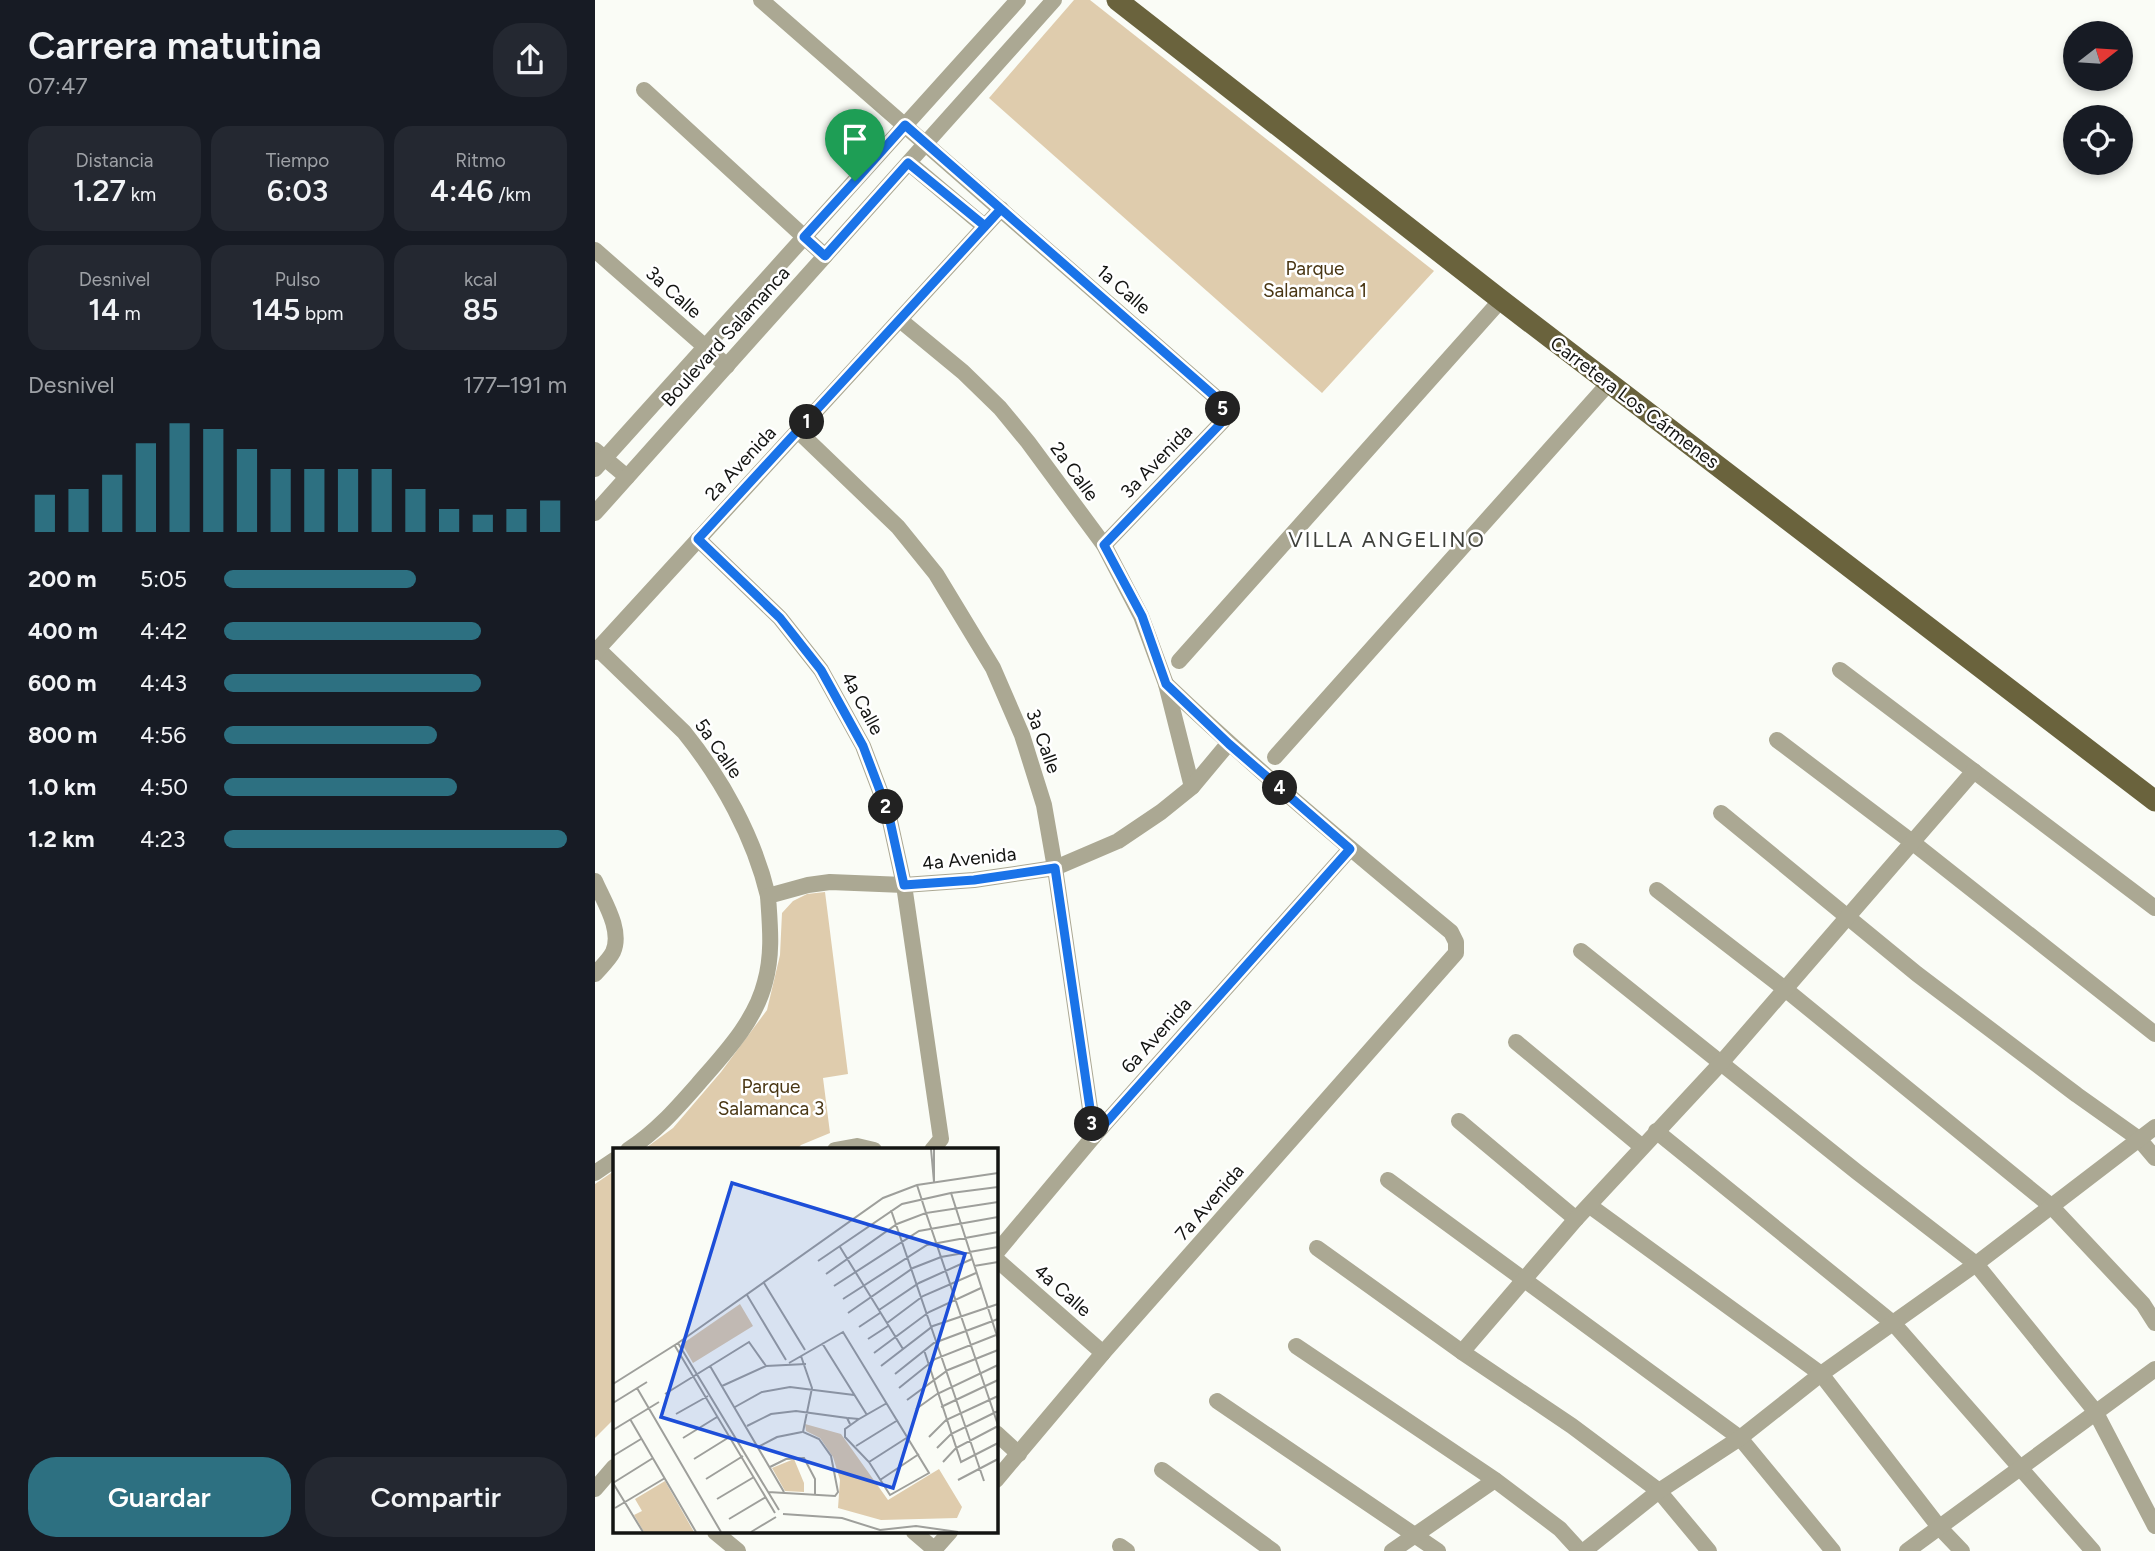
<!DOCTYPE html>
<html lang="es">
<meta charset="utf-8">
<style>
body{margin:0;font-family:Figtree,sans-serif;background:#242831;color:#f1f3f6;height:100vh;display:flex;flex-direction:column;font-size:26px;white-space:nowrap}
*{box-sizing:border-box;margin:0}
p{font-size:23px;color:#9ea1a6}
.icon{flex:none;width:38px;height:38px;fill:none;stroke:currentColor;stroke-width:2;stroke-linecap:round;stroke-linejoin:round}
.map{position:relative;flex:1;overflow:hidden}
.drawer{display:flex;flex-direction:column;background:#171b24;width:595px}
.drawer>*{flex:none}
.needle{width:46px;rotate:73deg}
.controls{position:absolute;left:1468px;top:21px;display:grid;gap:14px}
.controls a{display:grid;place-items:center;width:70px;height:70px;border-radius:50%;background:#171b24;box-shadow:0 4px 10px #0003;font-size:35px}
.pin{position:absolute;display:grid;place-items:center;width:60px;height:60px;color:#fff;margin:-72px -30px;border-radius:50% 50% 50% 0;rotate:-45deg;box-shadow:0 0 7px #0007}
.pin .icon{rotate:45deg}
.km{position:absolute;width:35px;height:35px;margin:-18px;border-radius:50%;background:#222;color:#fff;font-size:19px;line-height:35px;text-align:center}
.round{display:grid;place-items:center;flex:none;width:74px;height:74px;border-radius:28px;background:#242831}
.head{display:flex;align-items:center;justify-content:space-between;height:119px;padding:0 28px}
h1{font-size:38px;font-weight:600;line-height:52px}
.figures{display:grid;grid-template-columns:repeat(3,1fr);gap:10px;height:119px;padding:7px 28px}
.figures div{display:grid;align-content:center;border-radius:18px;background:#242831;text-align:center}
.figures b{font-size:30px;font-weight:600}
.figures small{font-size:19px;font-weight:400}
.figures p{font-size:19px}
.chart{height:196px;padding:14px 28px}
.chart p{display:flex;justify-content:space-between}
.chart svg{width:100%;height:126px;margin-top:7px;stroke:#2d7081;stroke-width:6}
.cta{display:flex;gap:14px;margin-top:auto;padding:14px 28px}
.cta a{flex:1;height:80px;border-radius:28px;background:#2d7081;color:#fff;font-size:28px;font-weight:600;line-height:80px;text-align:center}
.cta a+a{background:#242831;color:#f1f3f6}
ul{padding:0 28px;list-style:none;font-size:23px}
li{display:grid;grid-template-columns:112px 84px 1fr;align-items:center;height:52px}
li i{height:18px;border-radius:9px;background:#2d7081}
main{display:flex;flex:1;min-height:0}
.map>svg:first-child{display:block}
.green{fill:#dfccad}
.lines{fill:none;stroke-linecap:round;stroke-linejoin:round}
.minor{stroke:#aba893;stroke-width:16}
.major{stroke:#6a633d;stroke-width:21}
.route-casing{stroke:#fff;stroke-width:14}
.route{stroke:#1a73e8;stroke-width:9}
.labels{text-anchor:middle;stroke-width:5;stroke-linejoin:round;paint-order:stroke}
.park-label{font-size:19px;fill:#493613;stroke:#fff}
.street-label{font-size:19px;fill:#131412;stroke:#fff}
.neighbourhood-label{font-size:21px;letter-spacing:2px;fill:#3f413c;stroke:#fff}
.inset-road{fill:none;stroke:#9e9f9b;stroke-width:2}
.view{fill:#1d4ed8;fill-opacity:0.15;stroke:#1d4ed8;stroke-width:3.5}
.inset-edge{fill:none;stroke:#131412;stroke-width:3.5}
</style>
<main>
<section class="drawer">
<div class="head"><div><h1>Carrera matutina</h1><p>07:47</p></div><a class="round"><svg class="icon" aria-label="share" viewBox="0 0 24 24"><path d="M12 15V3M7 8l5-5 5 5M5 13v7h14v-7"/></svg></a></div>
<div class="figures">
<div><p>Distancia</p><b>1.27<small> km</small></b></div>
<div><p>Tiempo</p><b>6:03</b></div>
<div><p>Ritmo</p><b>4:46<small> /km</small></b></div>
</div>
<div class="figures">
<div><p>Desnivel</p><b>14<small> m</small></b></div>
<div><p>Pulso</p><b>145<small> bpm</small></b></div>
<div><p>kcal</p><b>85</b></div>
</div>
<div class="chart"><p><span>Desnivel</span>177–191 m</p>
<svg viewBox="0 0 160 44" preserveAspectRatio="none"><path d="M5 44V31M15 44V29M25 44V24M35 44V13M45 44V6M55 44V8M65 44V15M75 44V22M85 44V22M95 44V22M105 44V22M115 44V29M125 44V36M135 44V38M145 44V36M155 44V33"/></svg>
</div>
<ul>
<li><b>200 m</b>5:05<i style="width:56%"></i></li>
<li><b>400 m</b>4:42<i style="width:75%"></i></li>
<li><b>600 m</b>4:43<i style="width:75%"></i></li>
<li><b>800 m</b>4:56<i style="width:62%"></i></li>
<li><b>1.0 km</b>4:50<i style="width:68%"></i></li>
<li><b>1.2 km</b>4:23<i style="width:100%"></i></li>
</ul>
<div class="cta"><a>Guardar</a><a>Compartir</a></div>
</section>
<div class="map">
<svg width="1560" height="1551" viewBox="0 0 1560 1551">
<rect width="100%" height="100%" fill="#fafcf6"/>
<g class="green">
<polygon points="479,0 495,0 839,271 727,393 394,98"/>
<polygon points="230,892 253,1074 228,1078 235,1133 206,1145 201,1150 48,1150 78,1128 126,1072 172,1010 185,955 187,913 198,901 212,894"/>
<polygon points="19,1171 19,1419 0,1438 0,1184"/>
</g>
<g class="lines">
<g class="minor">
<polyline points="166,0 625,401 629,411 628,421 509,545"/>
<polyline points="49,90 230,256"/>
<polyline points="314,163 389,226"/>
<polyline points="0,250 132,366"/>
<polyline points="305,320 368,372 405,408 433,442 509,545 546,616 571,684 597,787"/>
<polyline points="203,431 303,527 341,574 398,668 427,735 449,805 460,868 499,1136"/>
<polyline points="0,450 32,477"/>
<polyline points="0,469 423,0"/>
<polyline points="0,513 459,0"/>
<polyline points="103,539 185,618 226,670 268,746 293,812 309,885 346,1139 337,1150"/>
<path d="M 3,649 L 89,732 C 127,779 159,837 173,896"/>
<polyline points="0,652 406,209"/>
<polyline points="584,661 906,300"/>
<polyline points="1245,670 1560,908"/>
<polyline points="1182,740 1317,842 1560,1034"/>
<polyline points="680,757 1014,383"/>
<polyline points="1126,813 1322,974 1482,1095 1544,1139 1560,1158"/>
<path d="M 0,881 C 8,900 28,930 18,952 C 14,960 6,967 0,974"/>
<polyline points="1062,890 1190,989 1456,1206 1548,1304 1560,1323"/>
<polyline points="986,951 1262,1172 1381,1264 1500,1411 1560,1526"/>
<polyline points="921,1042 1046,1146"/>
<polyline points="864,1121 981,1219"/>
<polyline points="1061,1131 1299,1324 1498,1551"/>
<path d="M 33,1150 C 61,1132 81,1109 103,1084 C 129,1054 160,1022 170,982 C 178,953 175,926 173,896 L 213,885 L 235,882 L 309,885 L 379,880 L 460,868 L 523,841 L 566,812 L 597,787 L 633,744"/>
<polyline points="240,1150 262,1146 279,1150"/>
<polyline points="0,1173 19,1160"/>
<polyline points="793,1180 1145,1438 1238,1551"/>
<polyline points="995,1206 1226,1374 1344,1527 1367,1551"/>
<polyline points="722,1248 867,1352 977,1426 1064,1491 1114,1551"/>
<polyline points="401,1253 499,1136 755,849"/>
<polyline points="401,1259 508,1353"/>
<polyline points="701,1346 900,1480 965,1529 985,1551"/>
<polyline points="867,1352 981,1219 1126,1063 1379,771"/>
<polyline points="622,1401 843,1551"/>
<polyline points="401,1433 424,1454"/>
<polyline points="567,1470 678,1551"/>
<path d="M 401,1480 L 508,1353 L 861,953 L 861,942 L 856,932 C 759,852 662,771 571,684"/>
<polyline points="0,1489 19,1467"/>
<polyline points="120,1532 143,1551"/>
<polyline points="319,1532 339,1549"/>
<polyline points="525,1546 532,1551"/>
<polyline points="338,1551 355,1532"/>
<polyline points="797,1551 900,1480"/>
<polyline points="989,1551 1064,1491 1145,1438 1226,1374 1381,1264 1560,1127"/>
<polyline points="1312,1551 1560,1369"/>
</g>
<polyline class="major" points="522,0 906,300 1560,801"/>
</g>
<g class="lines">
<defs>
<polyline id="route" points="260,181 310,125 406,209 103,539 185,618 226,670 268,746 293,812 309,885 379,880 460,868 499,1136 755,849 634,744 571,684 547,616 509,545 628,421 629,411 625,401 406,209 390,226 313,163 230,256 209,237 260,181"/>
</defs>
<use href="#route" class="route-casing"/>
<use href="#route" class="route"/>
</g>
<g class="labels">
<g class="park-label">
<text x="720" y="275">Parque<tspan x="720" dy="22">Salamanca 1</tspan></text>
<text x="176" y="1093">Parque<tspan x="176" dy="22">Salamanca 3</tspan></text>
</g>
<g class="street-label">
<text transform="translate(529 289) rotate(41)" y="7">1a Calle</text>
<text transform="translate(79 292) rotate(42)" y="7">3a Calle</text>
<text transform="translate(130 336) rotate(-48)" y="7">Boulevard Salamanca</text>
<text transform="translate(1040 402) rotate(37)" y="7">Carretera Los Cármenes</text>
<text transform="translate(561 461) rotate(-46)" y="7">3a Avenida</text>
<text transform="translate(145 463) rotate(-47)" y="7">2a Avenida</text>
<text transform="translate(480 471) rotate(54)" y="7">2a Calle</text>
<text transform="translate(268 703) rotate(62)" y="7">4a Calle</text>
<text transform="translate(449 741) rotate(70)" y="7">3a Calle</text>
<text transform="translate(124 748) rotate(55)" y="7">5a Calle</text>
<text transform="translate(374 858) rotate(-6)" y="7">4a Avenida</text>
<text transform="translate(561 1035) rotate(-48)" y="7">6a Avenida</text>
<text transform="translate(614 1202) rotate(-49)" y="7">7a Avenida</text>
<text transform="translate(468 1290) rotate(41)" y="7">4a Calle</text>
</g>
<g class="neighbourhood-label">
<text x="792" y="547">VILLA ANGELINO</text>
</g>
</g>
<g transform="translate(18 1148)">
<rect width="385" height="385" fill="#fafcf6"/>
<path d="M 127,156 L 140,178 L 80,215 L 69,196 ZM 192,276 L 228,286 L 275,352 L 326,321 L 349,359 L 344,370 L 268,372 L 225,360 L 227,332 L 220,309 L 207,290 L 193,283 ZM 181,311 L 191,335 L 191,344 L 172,343 L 159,320 ZM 52,333 L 81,384 L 31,384 L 21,367 L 29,363 L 22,351 Z" fill="#dfccad"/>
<path class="inset-road" d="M 318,1 L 321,34M 321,34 L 321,1M 338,45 L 385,39M 385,54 L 313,65 L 385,277M 278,62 L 371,333M 227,99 L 290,201M 205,113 L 289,56 L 338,45 L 385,191M 361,118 L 385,114M 213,126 L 284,76 L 313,65 L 304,37M 151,135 L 192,202M 221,138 L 306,83 L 385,69M 134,147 L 173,212M 230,151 L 314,97 L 385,84M 266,162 L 306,135 L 359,111M 235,165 L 300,120 L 328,109 L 385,99M 274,175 L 310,148 L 363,125M 246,179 L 267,165M 255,191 L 275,178M 65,195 L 166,362M 209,195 L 254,267M 62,198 L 162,365M 311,202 L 348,314 L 385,295M 261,205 L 316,164 L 368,140M 176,215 L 230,184 L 316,325 L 277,347 L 256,314 L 232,289 L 232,281 L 246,271M 97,218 L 171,344M 268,218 L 320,178 L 385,156M 282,226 L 321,195 L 385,171M 0,236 L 65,195 L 270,50 L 304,37 L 385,25M 109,238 L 153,218 L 193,216M 24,240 L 108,384M 286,240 L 322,211 L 383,187M 52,246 L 136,194 L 153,218M 294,252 L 335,222 L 385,202M 0,255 L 34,234M 122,259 L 149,244 L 177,239 L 241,247M 328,259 L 385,232M 303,261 L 324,246 L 385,217M 63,266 L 95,248M 235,270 L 246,271 L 274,255M 17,271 L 83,384M 134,278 L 158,266 L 183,263 L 234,270 L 237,276M 0,282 L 46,254M 316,289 L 333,272 L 385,248M 70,290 L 104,269M 243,298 L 285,272M 145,299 L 164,289 L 189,284M 324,300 L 338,286 L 385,263M 0,308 L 28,291M 81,311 L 118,288M 256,314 L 295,289M 330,314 L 343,300 L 385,278M 157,319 L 173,311 L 191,310 L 202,331 L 202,346M 93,331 L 130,308M 267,332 L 306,306M 345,332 L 385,311M 0,335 L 30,384M 0,335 L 40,310M 155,344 L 222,348 L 225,344 L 218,308 L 206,291 L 190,284 L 199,240 L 188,208M 104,351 L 141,329M 2,360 L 52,330M 170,366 L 229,370 L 267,382 L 303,378 L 345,384M 116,371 L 153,349M 138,384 L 163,369"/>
<path class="view" d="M 119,35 L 352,106 L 280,340 L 48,269 Z"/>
<rect width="385" height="385" class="inset-edge"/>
</g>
</svg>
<div class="controls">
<a><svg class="needle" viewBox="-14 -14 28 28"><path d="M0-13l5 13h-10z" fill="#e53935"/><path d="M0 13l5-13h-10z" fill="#9ea1a6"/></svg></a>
<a><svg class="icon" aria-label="locate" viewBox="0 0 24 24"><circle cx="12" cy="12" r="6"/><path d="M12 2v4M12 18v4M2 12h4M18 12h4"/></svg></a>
</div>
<div class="pin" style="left:260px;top:181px;background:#1e9e55"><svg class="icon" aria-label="arrive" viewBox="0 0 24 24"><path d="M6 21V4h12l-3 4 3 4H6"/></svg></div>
<b class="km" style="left:212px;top:422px">1</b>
<b class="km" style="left:291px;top:807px">2</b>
<b class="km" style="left:497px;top:1124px">3</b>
<b class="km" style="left:685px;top:788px">4</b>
<b class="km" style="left:628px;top:409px">5</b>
</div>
</main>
